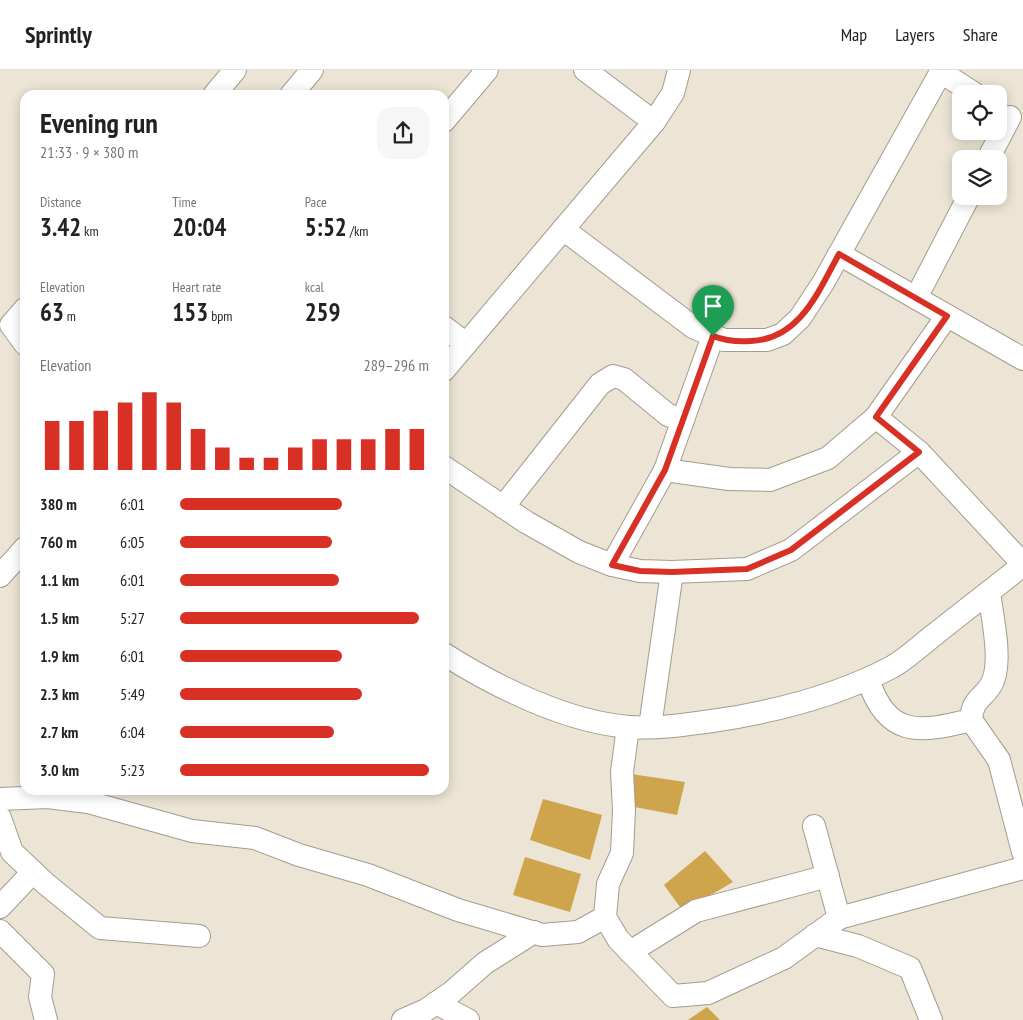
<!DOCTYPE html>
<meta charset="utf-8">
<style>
body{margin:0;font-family:"PT Sans Narrow",sans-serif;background:#f6f6f6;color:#222;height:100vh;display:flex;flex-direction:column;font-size:19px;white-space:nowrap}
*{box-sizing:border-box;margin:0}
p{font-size:16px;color:#767676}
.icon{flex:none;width:28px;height:28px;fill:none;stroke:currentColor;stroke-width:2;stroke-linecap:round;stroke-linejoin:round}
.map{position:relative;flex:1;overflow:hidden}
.details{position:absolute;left:20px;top:20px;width:429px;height:705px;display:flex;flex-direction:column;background:#fff;border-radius:15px;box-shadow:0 2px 12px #0003}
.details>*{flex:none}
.buttons{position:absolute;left:952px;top:15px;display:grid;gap:10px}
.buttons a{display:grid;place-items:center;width:55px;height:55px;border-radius:10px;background:#fff;box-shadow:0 2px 12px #0003;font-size:25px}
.pin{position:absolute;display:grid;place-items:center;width:42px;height:42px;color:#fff;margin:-51px -21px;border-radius:50% 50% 50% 0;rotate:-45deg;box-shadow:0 0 5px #0007}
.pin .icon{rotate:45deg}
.round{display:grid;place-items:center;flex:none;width:52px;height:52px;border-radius:15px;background:#f6f6f6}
.headline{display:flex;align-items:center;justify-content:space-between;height:85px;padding:0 20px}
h1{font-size:28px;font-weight:600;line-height:38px}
.metrics{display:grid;grid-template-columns:repeat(3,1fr);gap:8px;height:85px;padding:5px 20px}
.metrics div{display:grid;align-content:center}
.metrics b{font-size:25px;font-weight:600}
.metrics small{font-size:14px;font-weight:400}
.metrics p{font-size:14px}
.chart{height:140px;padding:10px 20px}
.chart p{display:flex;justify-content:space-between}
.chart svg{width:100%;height:90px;margin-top:5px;stroke:#d93025;stroke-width:6}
ul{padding:0 20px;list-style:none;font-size:16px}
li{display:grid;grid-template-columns:80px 60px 1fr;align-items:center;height:38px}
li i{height:12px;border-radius:6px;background:#d93025}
header{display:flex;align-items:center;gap:30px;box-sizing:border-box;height:70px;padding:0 25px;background:#fff;border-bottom:1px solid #e0e0e0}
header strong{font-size:24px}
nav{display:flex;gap:28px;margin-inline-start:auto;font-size:18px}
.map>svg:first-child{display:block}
.building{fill:#cea54c}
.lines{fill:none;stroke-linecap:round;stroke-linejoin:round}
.minor-casing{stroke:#a49c8d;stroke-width:24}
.minor{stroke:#fff;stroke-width:22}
.route-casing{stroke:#fff;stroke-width:10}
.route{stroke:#d93025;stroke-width:6}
</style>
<header>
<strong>Sprintly</strong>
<nav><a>Map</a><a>Layers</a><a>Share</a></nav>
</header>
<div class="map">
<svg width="1023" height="950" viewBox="0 0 1023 950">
<rect width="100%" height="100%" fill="#ece4d4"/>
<g class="building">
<polygon points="631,704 685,712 677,745 624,735"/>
<polygon points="543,729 602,745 590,790 530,770"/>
<polygon points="705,781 733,812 683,841 664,815"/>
<polygon points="525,787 581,804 570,842 513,825"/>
<polygon points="707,937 720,950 688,950"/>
</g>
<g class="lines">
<defs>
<g id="minor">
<polyline points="585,0 654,52"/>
<polyline points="941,2 975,24"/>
<polyline points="214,25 235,0"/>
<polyline points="291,25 312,0"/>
<polyline points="444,51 487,0"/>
<polyline points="988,89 1010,47"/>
<polyline points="563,159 693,257 724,270 767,270 783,264 800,248 823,213 942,0"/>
<polyline points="839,184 1023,289"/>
<polyline points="916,228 969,126"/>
<polyline points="25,239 11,255 25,274"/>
<polyline points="947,246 876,347 919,382 1023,494"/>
<polyline points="444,257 466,274"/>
<polyline points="444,300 654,52 673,23 679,0"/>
<polyline points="444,397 526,452 579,482 612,495 640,501 672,502 747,499 791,480 919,382"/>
<polyline points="665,400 729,409 770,410 828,388 876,347"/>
<polyline points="503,437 600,314 613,306 624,309 668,345 683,350"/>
<polyline points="612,495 665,400 713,266"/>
<polyline points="0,506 25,478"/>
<path d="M 444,584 C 496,617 567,652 629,657 C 656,659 684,655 712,651 C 774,642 835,627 892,597 C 906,589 920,576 934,565 C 963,542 993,519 1023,495"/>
<path d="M 868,609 C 887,668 919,663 971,650 L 999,690 L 1023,782"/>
<path d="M 971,650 C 972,627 986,628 993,611 C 1002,588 992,546 989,522"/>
<polyline points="628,657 622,702 624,740 622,783 608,814 605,847 618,869 673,926 708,923 784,888 839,848"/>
<polyline points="650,657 672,502"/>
<polyline points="0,729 48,727 88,732 192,761 255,768 299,785 368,805 458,840 542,865 578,862 605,847"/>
<polyline points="0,748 12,782 46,814 100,858 199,866"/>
<polyline points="814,756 839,848 1023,798"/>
<polyline points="0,837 33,802"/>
<polyline points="0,861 43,904 40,927 46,950"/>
<polyline points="815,865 858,876 910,898 931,950"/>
<polyline points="630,882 696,841 828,806"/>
<polyline points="436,933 468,950"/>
<polyline points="403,950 426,940 452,922 485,893 534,862"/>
</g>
</defs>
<use href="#minor" class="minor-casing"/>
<use href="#minor" class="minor"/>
</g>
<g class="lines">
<defs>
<path id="route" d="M 839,184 L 947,246 L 876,347 L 919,382 L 791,480 L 747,499 L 672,502 L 640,501 L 612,495 L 665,400 L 713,266 C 726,271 738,272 751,271 C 800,269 818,222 839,184 Z"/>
</defs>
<use href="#route" class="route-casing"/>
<use href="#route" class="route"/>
</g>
</svg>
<div class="buttons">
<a><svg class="icon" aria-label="locate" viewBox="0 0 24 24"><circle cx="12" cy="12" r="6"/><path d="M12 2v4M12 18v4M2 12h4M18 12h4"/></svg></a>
<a><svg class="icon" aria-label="layers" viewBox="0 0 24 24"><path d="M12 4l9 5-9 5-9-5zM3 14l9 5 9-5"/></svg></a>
</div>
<div class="pin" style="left:713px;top:266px;background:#1e9e55"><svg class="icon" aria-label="arrive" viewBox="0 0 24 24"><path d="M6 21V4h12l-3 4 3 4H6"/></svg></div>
<section class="details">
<div class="headline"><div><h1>Evening run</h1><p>21:33 · 9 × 380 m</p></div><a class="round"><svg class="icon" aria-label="share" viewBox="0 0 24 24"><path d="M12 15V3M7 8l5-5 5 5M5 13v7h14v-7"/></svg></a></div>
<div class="metrics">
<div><p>Distance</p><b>3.42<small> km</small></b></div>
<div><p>Time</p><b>20:04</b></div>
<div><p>Pace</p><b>5:52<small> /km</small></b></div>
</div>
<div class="metrics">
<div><p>Elevation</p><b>63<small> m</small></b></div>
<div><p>Heart rate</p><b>153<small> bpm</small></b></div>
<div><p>kcal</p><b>259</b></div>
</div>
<div class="chart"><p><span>Elevation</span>289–296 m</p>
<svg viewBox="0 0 160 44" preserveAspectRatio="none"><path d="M5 44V20M15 44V20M25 44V15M35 44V11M45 44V6M55 44V11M65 44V24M75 44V33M85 44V38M95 44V38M105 44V33M115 44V29M125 44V29M135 44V29M145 44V24M155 44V24"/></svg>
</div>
<ul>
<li><b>380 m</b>6:01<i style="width:65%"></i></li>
<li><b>760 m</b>6:05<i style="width:61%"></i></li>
<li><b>1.1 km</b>6:01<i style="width:64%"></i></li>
<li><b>1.5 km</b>5:27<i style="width:96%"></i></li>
<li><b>1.9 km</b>6:01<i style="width:65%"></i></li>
<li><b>2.3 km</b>5:49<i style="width:73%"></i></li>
<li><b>2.7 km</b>6:04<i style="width:62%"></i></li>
<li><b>3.0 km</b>5:23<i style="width:100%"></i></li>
</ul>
</section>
</div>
